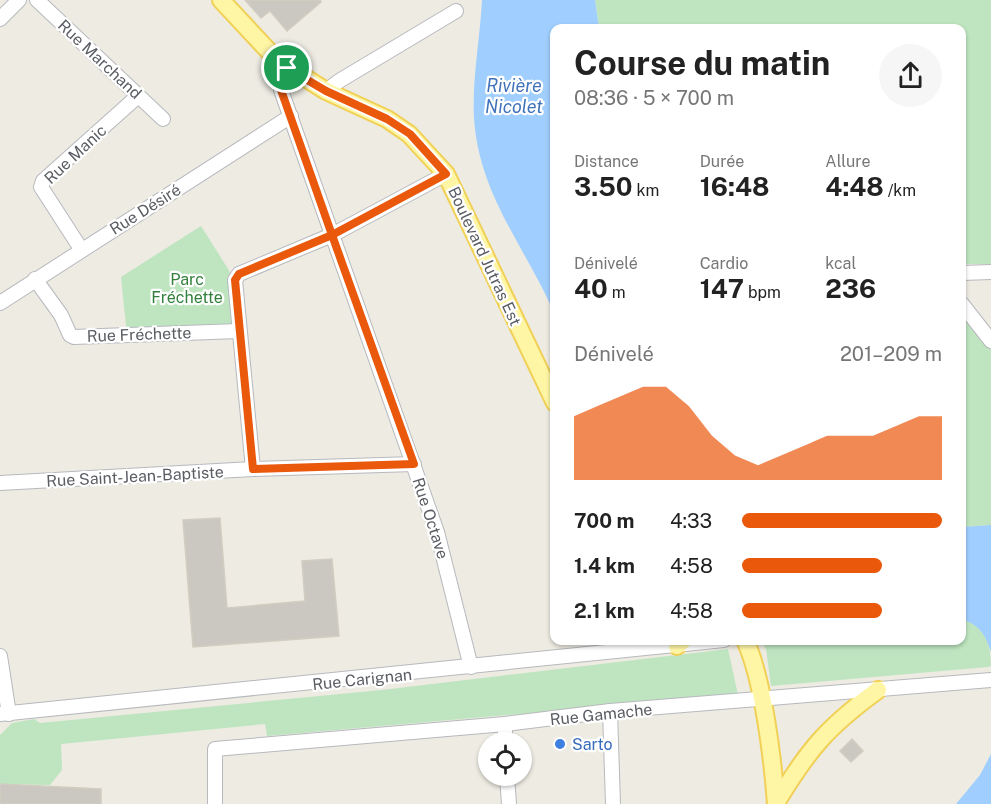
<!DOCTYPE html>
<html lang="fr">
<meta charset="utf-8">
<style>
body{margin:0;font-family:"Public Sans",sans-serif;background:#f6f6f6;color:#222;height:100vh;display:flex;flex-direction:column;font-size:22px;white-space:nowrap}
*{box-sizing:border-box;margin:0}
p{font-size:20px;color:#767676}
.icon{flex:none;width:33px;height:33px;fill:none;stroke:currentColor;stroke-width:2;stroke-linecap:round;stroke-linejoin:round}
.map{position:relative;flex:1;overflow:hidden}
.panel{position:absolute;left:550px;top:24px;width:416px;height:621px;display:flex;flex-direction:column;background:#fff;border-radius:12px;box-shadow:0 2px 4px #0004}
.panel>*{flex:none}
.tools{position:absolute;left:478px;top:732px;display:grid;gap:12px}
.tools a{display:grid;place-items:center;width:54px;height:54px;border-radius:50%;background:#fff;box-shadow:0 2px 4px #0004;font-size:30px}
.pin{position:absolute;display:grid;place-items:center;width:51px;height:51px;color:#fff;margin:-26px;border:3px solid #fff;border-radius:50%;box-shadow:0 2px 6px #0007}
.round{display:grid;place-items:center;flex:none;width:63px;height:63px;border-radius:32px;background:#f6f6f6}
.overview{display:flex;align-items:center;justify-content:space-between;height:102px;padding:0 24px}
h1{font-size:33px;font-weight:700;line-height:45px}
.stats{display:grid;grid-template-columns:repeat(3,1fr);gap:9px;height:102px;padding:6px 24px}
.stats div{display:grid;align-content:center}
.stats b{font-size:26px;font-weight:700}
.stats small{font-size:16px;font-weight:400}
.stats p{font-size:16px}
.chart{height:168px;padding:12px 24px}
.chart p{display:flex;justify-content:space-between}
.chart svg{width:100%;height:108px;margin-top:6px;fill:#ea580c;opacity:.7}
ul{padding:0 24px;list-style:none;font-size:20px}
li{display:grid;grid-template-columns:96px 72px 1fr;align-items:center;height:45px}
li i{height:15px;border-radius:8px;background:#ea580c}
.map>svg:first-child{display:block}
.green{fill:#bee5c0}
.water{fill:#a0cfff}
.building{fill:#cac8c1;stroke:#d2cdc0;stroke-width:1.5}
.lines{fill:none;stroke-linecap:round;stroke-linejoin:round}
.minor-casing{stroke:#b7b9be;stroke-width:16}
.major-casing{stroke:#f1d057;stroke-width:20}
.minor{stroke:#fff;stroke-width:14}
.major{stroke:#fff6a5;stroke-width:16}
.route-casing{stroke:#fff;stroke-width:12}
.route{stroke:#ea580c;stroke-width:8}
.shop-dot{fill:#3f7fe0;stroke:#fff;stroke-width:2}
.labels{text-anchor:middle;stroke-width:4.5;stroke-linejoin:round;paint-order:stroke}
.street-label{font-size:16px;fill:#5a5d63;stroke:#fff}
.park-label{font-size:16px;fill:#33813c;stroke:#fff}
.shop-label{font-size:16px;fill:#366cbe;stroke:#fff;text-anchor:start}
.water-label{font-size:18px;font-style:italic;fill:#4073b9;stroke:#fff}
</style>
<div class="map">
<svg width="991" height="804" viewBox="0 0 991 804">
<rect width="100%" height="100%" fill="#edebe2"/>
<g class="green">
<polygon points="595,0 991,0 991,264 962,264 962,28 599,28"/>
<polygon points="201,226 235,280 239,331 127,335 121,277"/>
<polygon points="962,315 991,350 991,525 962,527"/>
<path d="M 962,619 C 984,627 991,642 991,666 L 988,667 L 771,686 L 766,649 L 761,641 L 962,640 Z"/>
<polygon points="728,649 738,695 267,736 265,724 61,744 62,770 50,785 0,784 0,735 12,723 34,719 40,723 382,690"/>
</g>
<g class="water">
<path d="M 482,0 L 595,0 L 599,28 L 555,28 L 555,315 C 527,249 479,196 474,118 C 472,79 480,39 482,0 Z"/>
<path d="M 991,525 L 991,652 C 985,634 980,626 962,619 L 962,527 Z"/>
<polygon points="991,754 991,804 956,804 980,775"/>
</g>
<g class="building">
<polygon points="245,0 320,0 321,2 287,31 270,11 261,18"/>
<polygon points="220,518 227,608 305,601 302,561 332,559 339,636 193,647 183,520"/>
<polygon points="852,739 863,751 851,762 840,751"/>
<polygon points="0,784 101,789 101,804 0,804"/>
</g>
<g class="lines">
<defs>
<g id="minor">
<polyline points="37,0 163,119"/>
<polyline points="0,19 19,0"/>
<polyline points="287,67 281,82 281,90 437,532 471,667"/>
<polyline points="326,91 339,81 456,11"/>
<polyline points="81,249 41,187 43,181 138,96"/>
<polyline points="962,273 991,272"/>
<polyline points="35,279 61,315 70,335 74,337 239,331"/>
<polyline points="0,303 291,116"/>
<polyline points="962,304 991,341"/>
<polyline points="253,469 235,280 239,274 332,235 446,174"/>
<polyline points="0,483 253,469 414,464"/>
<polyline points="0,656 9,714"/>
<polyline points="610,711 613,804"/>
<polyline points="0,714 724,640"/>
<polyline points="505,724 505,742"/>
<polyline points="507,776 509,804"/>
<polyline points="215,804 215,749 505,724 610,711 991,680"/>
</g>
<g id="major">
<polyline points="221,0 277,60 326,91 387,119 409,134 446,174 555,403"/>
<path d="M 745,640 C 763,678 773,761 776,804"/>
<polyline points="677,646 684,640"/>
<path d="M 776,803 C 808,750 827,727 878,690"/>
</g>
</defs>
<use href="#minor" class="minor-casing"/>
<use href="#major" class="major-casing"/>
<use href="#minor" class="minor"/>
<use href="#major" class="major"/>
</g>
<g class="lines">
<defs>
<polyline id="route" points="287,68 281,82 281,90 332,235 239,274 235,280 253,469 414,464 332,235 446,174 410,134 387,119 326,91 287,68"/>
</defs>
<use href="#route" class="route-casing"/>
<use href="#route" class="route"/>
</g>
<circle class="shop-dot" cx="560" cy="744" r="6"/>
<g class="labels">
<g class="street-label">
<text transform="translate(100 59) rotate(43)" y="6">Rue Marchand</text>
<text transform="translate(75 154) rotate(-43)" y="6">Rue Manic</text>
<text transform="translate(145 209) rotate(-32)" y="6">Rue Désiré</text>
<text transform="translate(485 256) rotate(65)" y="6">Boulevard Jutras Est</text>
<text transform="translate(139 334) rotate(-2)" y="6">Rue Fréchette</text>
<text transform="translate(135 476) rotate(-3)" y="6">Rue Saint-Jean-Baptiste</text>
<text transform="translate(431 518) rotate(72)" y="6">Rue Octave</text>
<text transform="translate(362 679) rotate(-6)" y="6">Rue Carignan</text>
<text transform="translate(601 714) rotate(-6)" y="6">Rue Gamache</text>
</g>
<g class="park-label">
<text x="187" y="285">Parc<tspan x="187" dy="18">Fréchette</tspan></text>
</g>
<g class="shop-label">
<text x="572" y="750">Sarto</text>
</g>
<g class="water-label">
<text x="514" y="92">Rivière<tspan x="514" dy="21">Nicolet</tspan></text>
</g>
</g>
</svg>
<div class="tools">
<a><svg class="icon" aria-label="locate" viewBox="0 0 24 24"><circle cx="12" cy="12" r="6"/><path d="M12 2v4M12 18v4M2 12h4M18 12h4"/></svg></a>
</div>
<div class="pin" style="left:287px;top:68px;background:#1e9e55"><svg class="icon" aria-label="arrive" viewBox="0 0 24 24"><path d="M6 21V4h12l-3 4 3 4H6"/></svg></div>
<section class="panel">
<div class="overview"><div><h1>Course du matin</h1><p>08:36 · 5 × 700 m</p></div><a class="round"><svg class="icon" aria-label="share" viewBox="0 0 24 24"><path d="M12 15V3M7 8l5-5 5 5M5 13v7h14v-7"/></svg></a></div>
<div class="stats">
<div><p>Distance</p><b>3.50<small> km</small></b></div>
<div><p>Durée</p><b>16:48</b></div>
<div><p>Allure</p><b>4:48<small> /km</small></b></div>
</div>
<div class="stats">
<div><p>Dénivelé</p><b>40<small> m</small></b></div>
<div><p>Cardio</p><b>147<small> bpm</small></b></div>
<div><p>kcal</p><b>236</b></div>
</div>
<div class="chart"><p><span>Dénivelé</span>201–209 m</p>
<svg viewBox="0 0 160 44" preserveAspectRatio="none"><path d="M0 44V18L10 14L20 10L30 6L40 6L50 14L60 26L70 34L80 38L90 34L100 30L110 26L120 26L130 26L140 22L150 18L160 18V44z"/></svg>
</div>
<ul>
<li><b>700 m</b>4:33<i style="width:100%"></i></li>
<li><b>1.4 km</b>4:58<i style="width:70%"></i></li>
<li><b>2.1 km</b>4:58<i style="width:70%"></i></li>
</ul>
</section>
</div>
